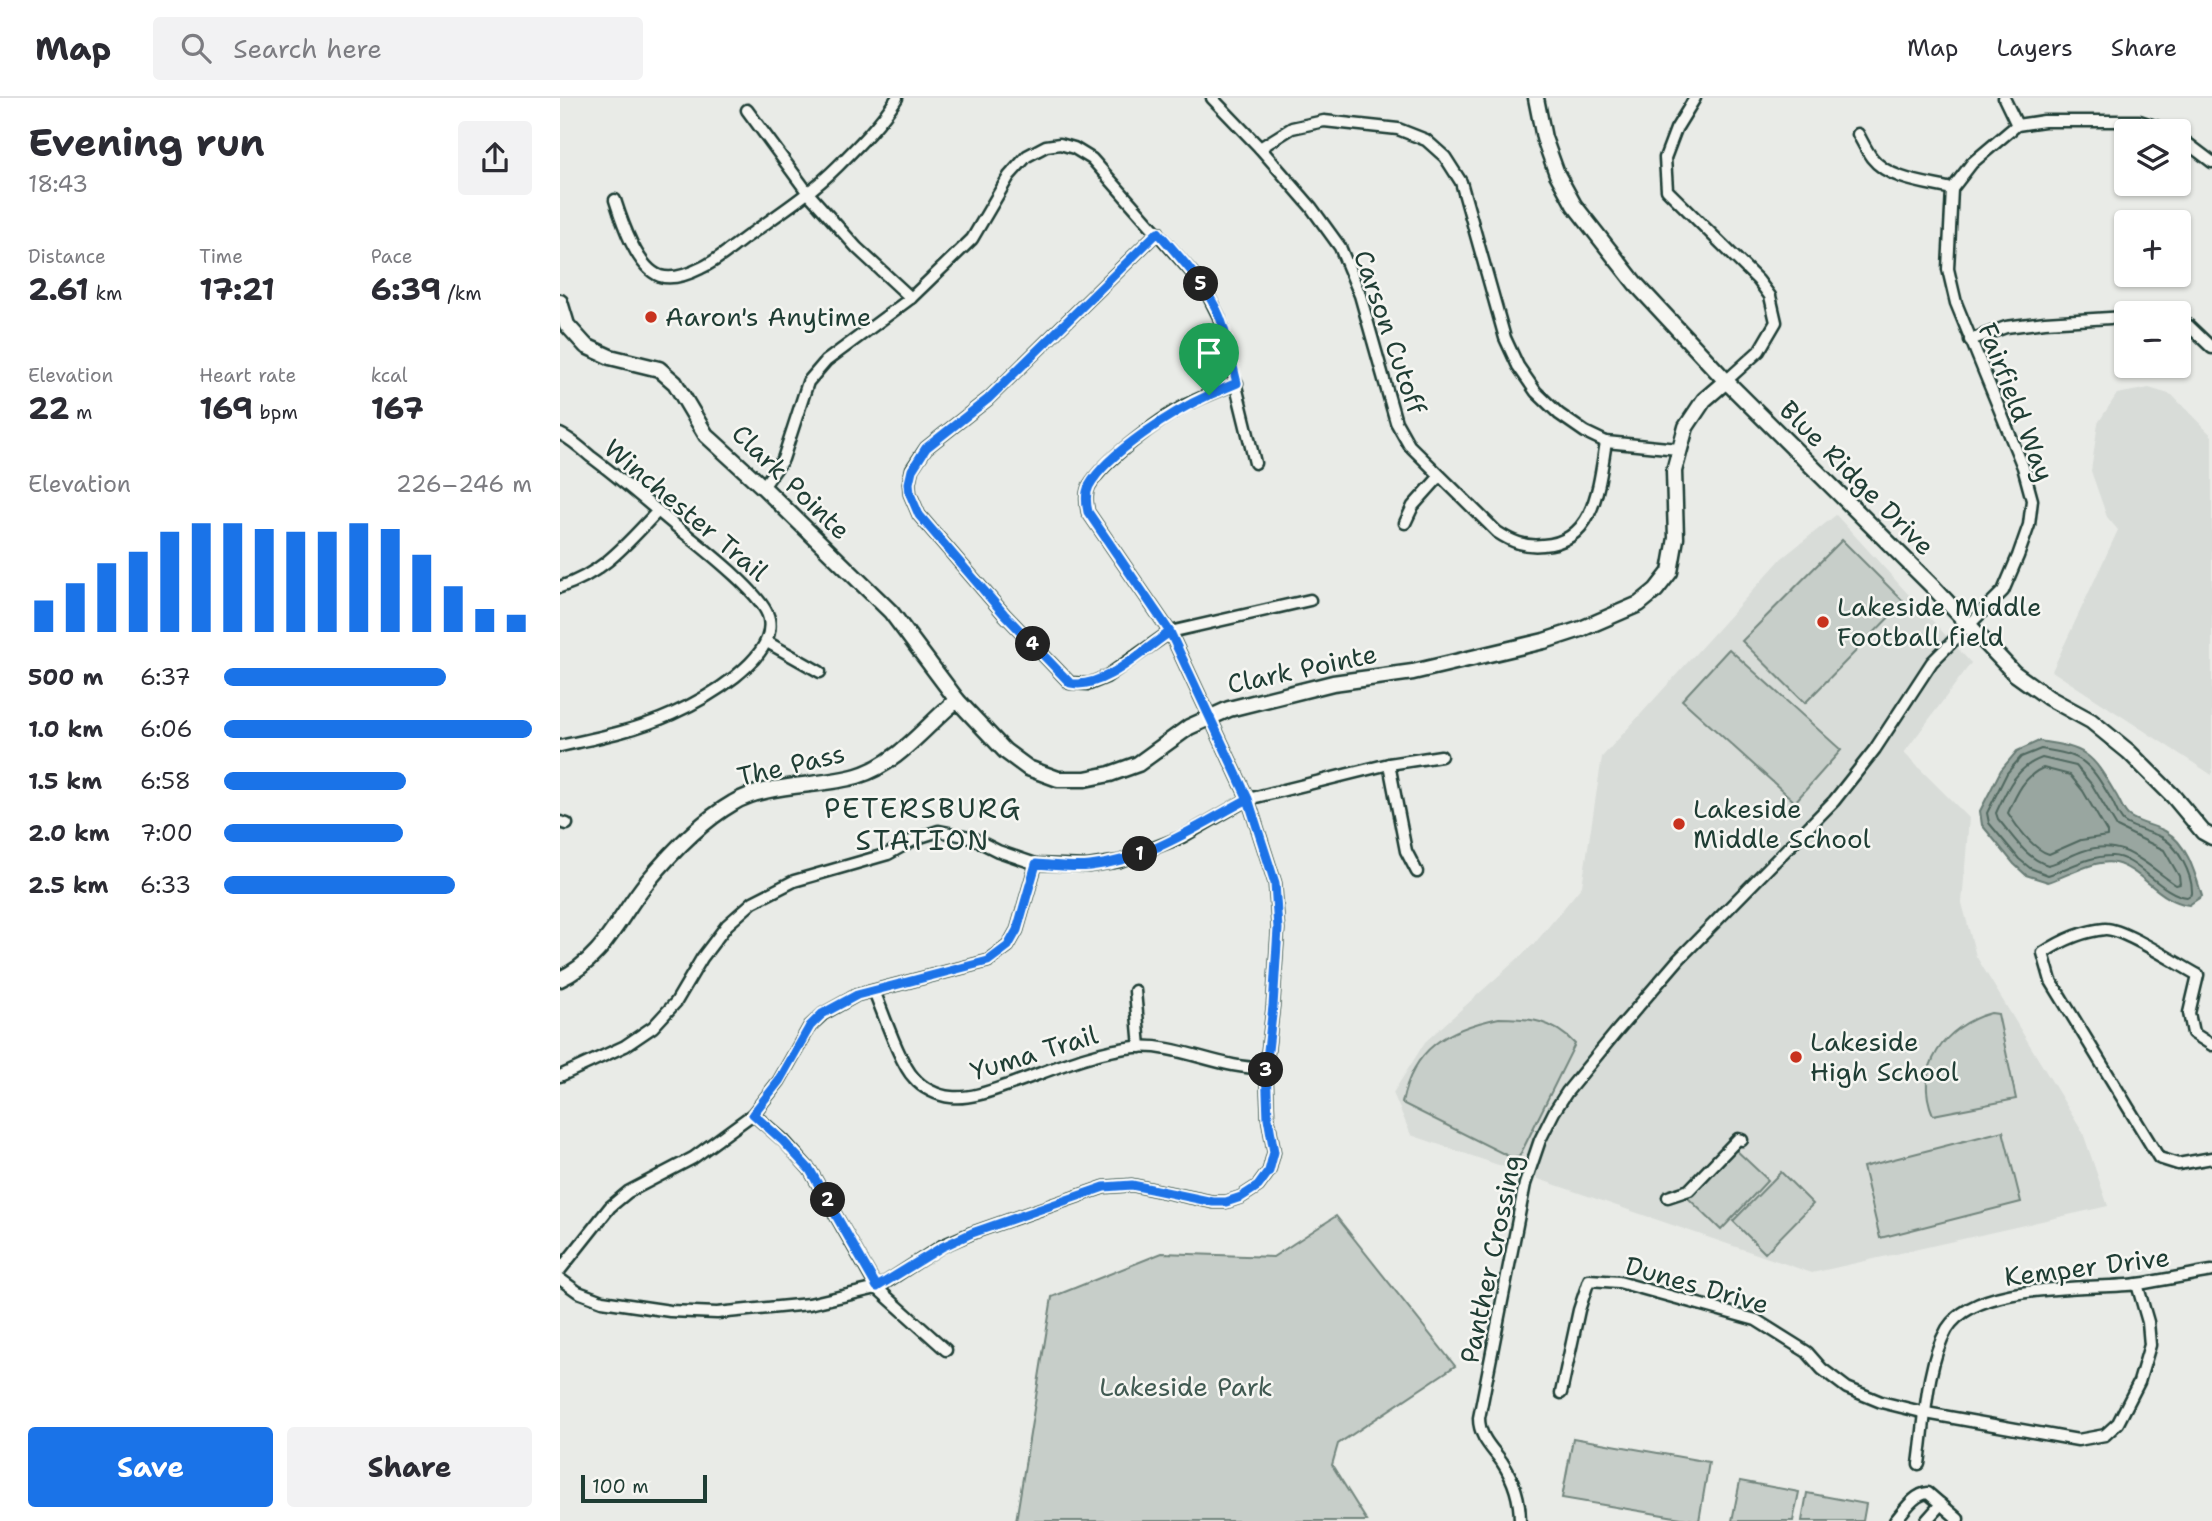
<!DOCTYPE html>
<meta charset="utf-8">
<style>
body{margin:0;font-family:"Shantell Sans",sans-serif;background:#f2f2f3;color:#2b2b33;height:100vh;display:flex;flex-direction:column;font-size:26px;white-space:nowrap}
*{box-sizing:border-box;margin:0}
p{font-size:23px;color:#7c7c81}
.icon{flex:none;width:38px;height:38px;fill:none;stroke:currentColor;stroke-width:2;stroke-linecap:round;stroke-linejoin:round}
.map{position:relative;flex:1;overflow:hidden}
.details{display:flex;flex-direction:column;background:#fff;width:560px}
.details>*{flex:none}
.tools{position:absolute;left:1554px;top:21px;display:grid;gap:14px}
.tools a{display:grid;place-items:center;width:77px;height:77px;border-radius:7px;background:#fff;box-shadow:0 2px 5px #0004;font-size:35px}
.scale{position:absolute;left:21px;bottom:18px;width:126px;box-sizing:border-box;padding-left:7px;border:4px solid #1f3d34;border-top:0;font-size:19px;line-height:24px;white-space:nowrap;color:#1f3d34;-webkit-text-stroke:5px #f6f6f2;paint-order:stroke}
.pin{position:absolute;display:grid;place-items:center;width:60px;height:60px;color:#fff;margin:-72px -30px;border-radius:50% 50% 50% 0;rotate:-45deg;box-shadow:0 0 7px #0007}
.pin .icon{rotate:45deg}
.km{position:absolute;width:35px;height:35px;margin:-18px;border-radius:50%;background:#222;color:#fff;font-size:19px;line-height:35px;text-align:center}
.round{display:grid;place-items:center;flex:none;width:74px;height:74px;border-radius:7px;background:#f2f2f3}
.headline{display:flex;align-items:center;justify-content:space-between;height:119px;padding:0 28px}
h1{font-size:38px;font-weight:700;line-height:52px}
.stats{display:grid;grid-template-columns:repeat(3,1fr);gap:10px;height:119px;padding:7px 28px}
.stats div{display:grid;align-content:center}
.stats b{font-size:30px;font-weight:700}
.stats small{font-size:19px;font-weight:400}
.stats p{font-size:19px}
.chart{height:196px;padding:14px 28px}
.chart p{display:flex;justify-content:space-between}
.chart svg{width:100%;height:126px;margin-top:7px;stroke:#1a73e8;stroke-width:6}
.button{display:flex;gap:14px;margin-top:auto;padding:14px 28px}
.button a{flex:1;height:80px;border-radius:7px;background:#1a73e8;color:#fff;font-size:28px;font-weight:700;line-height:80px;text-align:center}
.button a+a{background:#f2f2f3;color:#2b2b33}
ul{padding:0 28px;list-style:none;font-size:23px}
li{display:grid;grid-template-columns:112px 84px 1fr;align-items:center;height:52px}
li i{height:18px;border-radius:9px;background:#1a73e8}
header{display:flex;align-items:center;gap:42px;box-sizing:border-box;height:98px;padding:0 35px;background:#fff;border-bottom:2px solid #e1e1e2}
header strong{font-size:33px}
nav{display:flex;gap:38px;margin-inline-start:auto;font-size:24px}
.search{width:490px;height:63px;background:#f2f2f3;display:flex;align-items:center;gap:18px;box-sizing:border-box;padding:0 24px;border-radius:7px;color:#7c7c81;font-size:26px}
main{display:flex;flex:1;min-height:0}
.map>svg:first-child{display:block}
.built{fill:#d8dcd8}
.green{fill:#c7cec9;stroke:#73867e;stroke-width:2}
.water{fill:#99a6a0;stroke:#687c75;stroke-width:2}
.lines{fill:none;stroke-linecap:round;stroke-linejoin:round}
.shore{stroke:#50675f;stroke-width:2}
.street-casing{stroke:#1f3d34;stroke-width:15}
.secondary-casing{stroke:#1f3d34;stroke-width:19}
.street{stroke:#f6f6f2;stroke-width:10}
.secondary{stroke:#f6f6f2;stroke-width:14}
.route-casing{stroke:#fff;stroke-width:14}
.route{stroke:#1a73e8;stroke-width:9}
.poi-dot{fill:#c8321e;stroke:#f6f6f2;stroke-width:2.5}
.labels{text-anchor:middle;stroke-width:5;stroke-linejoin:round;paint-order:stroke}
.poi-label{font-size:26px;fill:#1f3d34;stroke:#f6f6f2;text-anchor:start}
.street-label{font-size:26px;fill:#1f3d34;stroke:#f6f6f2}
.park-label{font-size:26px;fill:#415a52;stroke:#f6f6f2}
.neighbourhood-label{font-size:28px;letter-spacing:2px;fill:#1f3d34;stroke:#f6f6f2}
</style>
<header>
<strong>Map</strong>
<div class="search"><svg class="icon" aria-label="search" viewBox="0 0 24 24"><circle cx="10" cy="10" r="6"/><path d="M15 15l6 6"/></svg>Search here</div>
<nav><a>Map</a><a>Layers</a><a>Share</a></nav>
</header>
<main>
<section class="details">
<div class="headline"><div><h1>Evening run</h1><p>18:43</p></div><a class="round"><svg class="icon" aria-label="share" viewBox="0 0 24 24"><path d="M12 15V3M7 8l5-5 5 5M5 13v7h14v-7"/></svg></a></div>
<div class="stats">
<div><p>Distance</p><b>2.61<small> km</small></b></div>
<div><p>Time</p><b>17:21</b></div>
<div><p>Pace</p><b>6:39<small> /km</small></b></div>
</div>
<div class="stats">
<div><p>Elevation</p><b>22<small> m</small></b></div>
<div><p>Heart rate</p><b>169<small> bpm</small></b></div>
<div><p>kcal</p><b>167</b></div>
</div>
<div class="chart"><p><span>Elevation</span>226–246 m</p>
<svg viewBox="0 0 160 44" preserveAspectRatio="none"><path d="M5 44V33M15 44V27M25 44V20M35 44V16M45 44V9M55 44V6M65 44V6M75 44V8M85 44V9M95 44V9M105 44V6M115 44V8M125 44V17M135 44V28M145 44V36M155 44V38"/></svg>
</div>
<ul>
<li><b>500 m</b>6:37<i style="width:72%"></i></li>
<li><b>1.0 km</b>6:06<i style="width:100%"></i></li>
<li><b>1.5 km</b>6:58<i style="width:59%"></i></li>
<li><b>2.0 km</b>7:00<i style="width:58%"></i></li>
<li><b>2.5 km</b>6:33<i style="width:75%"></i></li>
</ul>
<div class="button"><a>Save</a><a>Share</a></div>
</section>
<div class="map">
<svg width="1652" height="1423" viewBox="0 0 1652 1423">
<rect width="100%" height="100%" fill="#e9ebe7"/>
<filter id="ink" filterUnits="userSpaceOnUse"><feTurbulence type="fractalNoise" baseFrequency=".0143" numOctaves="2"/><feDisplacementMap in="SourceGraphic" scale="14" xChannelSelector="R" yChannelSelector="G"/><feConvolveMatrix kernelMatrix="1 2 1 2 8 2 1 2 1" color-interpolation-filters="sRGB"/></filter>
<g filter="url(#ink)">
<g class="built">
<polygon points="1589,290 1612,297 1652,338 1652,677 1492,573 1558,432 1547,419 1531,373 1538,325 1557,296"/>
<polygon points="1276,417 1411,565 1344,655 1409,720 1402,805 1416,858 1523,1035 1548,1108 1252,1175 851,1037 833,995 865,944 975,845 1022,788 1042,659 1222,460"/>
</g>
<g class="green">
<polygon points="1282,442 1344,504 1245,605 1182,543"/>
<polygon points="1169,551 1281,652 1235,704 1122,602"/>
<path d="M 1431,915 L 1438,916 L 1456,1001 L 1373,1017 C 1353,969 1386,927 1431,915 Z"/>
<path d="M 939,920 C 970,920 993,922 1015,946 L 959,1059 L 952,1060 L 842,1005 C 853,950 887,931 939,920 Z"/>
<polygon points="1443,1033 1461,1104 1320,1140 1303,1069"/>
<polygon points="1175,1051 1208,1082 1161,1132 1128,1100"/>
<polygon points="1221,1074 1253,1106 1205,1155 1173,1123"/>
<polygon points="776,1118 895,1268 778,1346 772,1367 807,1423 456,1423 492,1199 602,1155 713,1159"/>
<polygon points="1013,1340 1149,1364 1139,1423 1002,1400"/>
<polygon points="1180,1383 1239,1394 1233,1423 1172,1423"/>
<polygon points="1247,1395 1306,1406 1303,1423 1242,1423"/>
</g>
<path class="water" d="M 1479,643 C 1526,650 1531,654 1555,695 C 1560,702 1563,714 1569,718 C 1580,726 1594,727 1605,733 C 1627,745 1635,775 1642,798 L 1629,807 C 1598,803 1583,772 1555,765 C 1537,760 1505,779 1488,784 L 1466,777 L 1454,766 L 1422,727 L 1420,713 L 1441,672 L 1457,653 Z"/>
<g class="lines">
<g class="shore">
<path d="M 1481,651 C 1524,657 1529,664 1551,701 C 1555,707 1558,719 1564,724 C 1574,731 1588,733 1599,738 C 1617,745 1633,777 1632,796 L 1627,799 C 1601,797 1576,757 1551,758 C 1528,758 1510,770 1488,777 L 1470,770 L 1459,761 L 1429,725 L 1427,715 L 1447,675 L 1461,659 Z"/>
<path d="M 1482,660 L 1516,668 L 1532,687 L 1557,729 L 1604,752 L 1619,778 L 1620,786 L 1616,787 C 1585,766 1563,739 1523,753 C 1511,757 1501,764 1488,767 C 1465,760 1453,738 1438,721 L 1436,715 C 1447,691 1456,669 1482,660 Z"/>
<path d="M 1483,670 L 1510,677 L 1523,693 L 1547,734 L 1547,738 L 1521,742 L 1489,756 C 1474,752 1456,728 1448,715 C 1456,697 1464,678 1483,670 Z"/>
</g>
<defs>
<g id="street">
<path d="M 652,0 L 700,50 L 751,109 L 780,149 L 800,197 L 836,324 L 849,347 L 937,434 C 952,444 965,449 983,447 C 1036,444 1039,385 1046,344"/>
<polyline points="1135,0 1116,31 1105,60 1107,92 1198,182 1210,198 1216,224 1199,253 1166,283"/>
<polyline points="1444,0 1457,27"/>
<polyline points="187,12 248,95 297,150 351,200"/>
<path d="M 1298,36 C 1302,43 1306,52 1312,60 C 1329,82 1367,85 1392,91"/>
<polyline points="1619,39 1652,64"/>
<polyline points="700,50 732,30 764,23 838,31 866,42 885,59 901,84 945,240 958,268 976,294 999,316 1025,334 1046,344 1118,351"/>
<path d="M 55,102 C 62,124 77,170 100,178 C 113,182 129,176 141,170 C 157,163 171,150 185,140 C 217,117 250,96 278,68 C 299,47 321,25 337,0"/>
<polyline points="598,134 428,301 366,350 352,371 349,385 350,396 359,417 444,516 510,585 529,586 546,579 610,534 750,502"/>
<polyline points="1619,222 1629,228 1652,250"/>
<polyline points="1410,242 1446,229 1485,224 1566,219"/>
<path d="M 0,336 C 11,341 21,350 30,358 C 60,380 88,405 117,429 C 138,446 205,497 209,521 C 217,562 143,602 112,616 C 77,632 37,640 0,648"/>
<polyline points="203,389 223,361 248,284 266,263 351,200 412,141 449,78 467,58 486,48 500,46 514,50 532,61 635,178 648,197 659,219 695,365"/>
<polyline points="845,425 853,408 879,379"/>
<path d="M 0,489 C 44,475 67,445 98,413"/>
<polyline points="207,544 260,574"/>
<polyline points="829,666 846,753 857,774"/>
<polyline points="0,724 7,726"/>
<path d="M 314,893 C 323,914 340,966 354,980 C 362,990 378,998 391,999 C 410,1001 431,993 448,987 C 489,973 532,953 575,949 C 618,945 661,972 706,970"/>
<polyline points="575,893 580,949"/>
<path d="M 1652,947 L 1633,935 L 1629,915 L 1638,877 C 1619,867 1563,830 1545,831 C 1523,833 1501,843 1483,855 L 1491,883 L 1599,1060 L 1618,1066 L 1652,1060"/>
<polyline points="0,978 65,948 93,929 116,904 142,860 167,827 193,804 234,783 328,756 357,740 379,733 410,739 438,753 476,766 528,768 560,763 622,739 688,701 829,666 881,658"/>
<polyline points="193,1016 224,1043 250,1072 317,1190 386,1252"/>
<polyline points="1108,1099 1129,1092 1178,1041 1182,1042"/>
<polyline points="0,1172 50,1109 68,1094 133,1060 193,1016 219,983 250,928 263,916 297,897 428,863 448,848 457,832 476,766"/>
<path d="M 0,1181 L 18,1194 L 42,1203 L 110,1213 L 157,1215 L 249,1206 L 317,1190 L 382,1148 L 412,1135 L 544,1089 L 572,1087 L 653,1104 L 666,1104 L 681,1099 L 698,1088 L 709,1073 L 714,1054 L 708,1020 L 706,970 L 713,908 L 718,831 L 715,785 L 688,701 L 610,534 L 528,414 C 526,405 525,396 529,388 C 544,362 600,321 626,307 C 642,299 660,292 677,285"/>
<polyline points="1001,1295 1019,1212 1029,1182 1059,1184 1196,1222 1247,1254 1262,1271 1287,1290 1321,1304 1366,1315 1518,1342 1545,1337 1558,1325 1579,1284 1590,1247 1588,1224 1577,1186"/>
<path d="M 1359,1366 C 1365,1325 1366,1267 1387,1231 C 1417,1183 1529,1192 1578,1186 C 1603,1182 1628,1177 1652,1173"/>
<path d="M 960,1423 C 960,1402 954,1382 942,1364 C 932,1350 919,1339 919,1320 L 965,1086 L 980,1042 L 994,1014 L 1007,994 L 1057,933 L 1119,861 L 1274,703 L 1315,651 L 1372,564 L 1443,493 L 1458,458 L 1469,427 L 1472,402 L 1463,369 L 1396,205 L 1388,171 L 1392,91 L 1412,65 L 1457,27 L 1484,23 L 1579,23 L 1610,33"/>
<path d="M 1335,1423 C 1344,1413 1354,1396 1368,1395 L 1398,1421 L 1396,1423"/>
<polyline points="1366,1423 1381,1406"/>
</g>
<g id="secondary">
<polyline points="976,0 984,40 997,76 1014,107 1075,185 1166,283 1373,489 1454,575 1489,600 1531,623 1569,654 1613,698 1643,734 1652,739"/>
<polyline points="0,204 7,227 26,248 50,259 99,271 115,285 146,337 203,389 331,514 397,602 445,653 468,670 498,681 525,681 550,676 578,666 629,629 669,611 773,585 853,574 984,543 1021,531 1079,506 1096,492 1110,474 1116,440 1114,373 1126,329 1144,302 1166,283"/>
<path d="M 0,881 C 44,861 59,818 87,784 C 111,755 140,724 173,705 C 205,685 260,689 297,678 C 338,666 365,628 397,602"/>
</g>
</defs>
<use href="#street" class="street-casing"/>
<use href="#secondary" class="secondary-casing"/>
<use href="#street" class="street"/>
<use href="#secondary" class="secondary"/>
</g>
</g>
<g class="lines" filter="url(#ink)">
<defs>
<path id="route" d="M 649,297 C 615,312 547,355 529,388 C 525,396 526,405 528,414 L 610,534 L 688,701 C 637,728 589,762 530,768 C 513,770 494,767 476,766 L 457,832 L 448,848 L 428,863 L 297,897 L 262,916 L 250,928 L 219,983 L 193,1016 L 223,1043 L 250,1072 L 317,1189 L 382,1149 L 412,1135 L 544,1089 L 572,1087 L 653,1104 L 666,1104 L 681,1099 L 698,1088 L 709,1073 L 714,1054 L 708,1020 L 706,970 L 713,908 L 718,831 L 715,785 L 688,701 L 610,534 C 584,551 542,593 510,585 L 444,516 L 359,417 L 350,396 L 349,385 L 352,372 L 366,350 L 428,301 L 598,134 C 620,160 645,185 659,217 C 668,238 671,263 677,285 L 649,297"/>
</defs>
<use href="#route" class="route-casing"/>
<use href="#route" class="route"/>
</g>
<g class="poi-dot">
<circle cx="91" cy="219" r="7"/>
<circle cx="1263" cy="524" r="7"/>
<circle cx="1119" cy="726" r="7"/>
<circle cx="1236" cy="959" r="7"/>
</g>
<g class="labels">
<g class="poi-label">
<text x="105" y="228">Aaron's Anytime</text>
<text x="1277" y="518">Lakeside Middle<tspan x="1277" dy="30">Football field</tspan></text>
<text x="1133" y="720">Lakeside<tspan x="1133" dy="30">Middle School</tspan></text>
<text x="1250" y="953">Lakeside<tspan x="1250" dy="30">High School</tspan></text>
</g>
<g class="street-label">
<text transform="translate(830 234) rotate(71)" y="9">Carson Cutoff</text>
<text transform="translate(1456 304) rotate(69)" y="9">Fairfield Way</text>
<text transform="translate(1297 380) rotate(45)" y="9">Blue Ridge Drive</text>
<text transform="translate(231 384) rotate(44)" y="9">Clark Pointe</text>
<text transform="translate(126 412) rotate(40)" y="9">Winchester Trail</text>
<text transform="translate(742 571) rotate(-12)" y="9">Clark Pointe</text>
<text transform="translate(231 667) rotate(-13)" y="9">The Pass</text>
<text transform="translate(474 955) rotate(-17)" y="9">Yuma Trail</text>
<text transform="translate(931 1161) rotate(-78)" y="9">Panther Crossing</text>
<text transform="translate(1527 1169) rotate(-7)" y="9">Kemper Drive</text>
<text transform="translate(1137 1187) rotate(16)" y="9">Dunes Drive</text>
</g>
<g class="park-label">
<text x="626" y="1298">Lakeside Park</text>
</g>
<g class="neighbourhood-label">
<text x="363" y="720">PETERSBURG<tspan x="363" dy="32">STATION</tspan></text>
</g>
</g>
</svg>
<div class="tools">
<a><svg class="icon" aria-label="layers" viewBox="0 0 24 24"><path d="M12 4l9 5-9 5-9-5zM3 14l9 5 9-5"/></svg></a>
<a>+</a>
<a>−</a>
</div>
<div class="scale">100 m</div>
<div class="pin" style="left:649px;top:297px;background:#1e9e55"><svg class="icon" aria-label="arrive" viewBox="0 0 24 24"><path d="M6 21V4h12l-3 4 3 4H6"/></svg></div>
<b class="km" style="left:580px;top:756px">1</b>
<b class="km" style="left:268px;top:1102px">2</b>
<b class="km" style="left:706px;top:972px">3</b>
<b class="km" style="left:473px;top:546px">4</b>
<b class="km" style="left:641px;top:186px">5</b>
</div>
</main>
